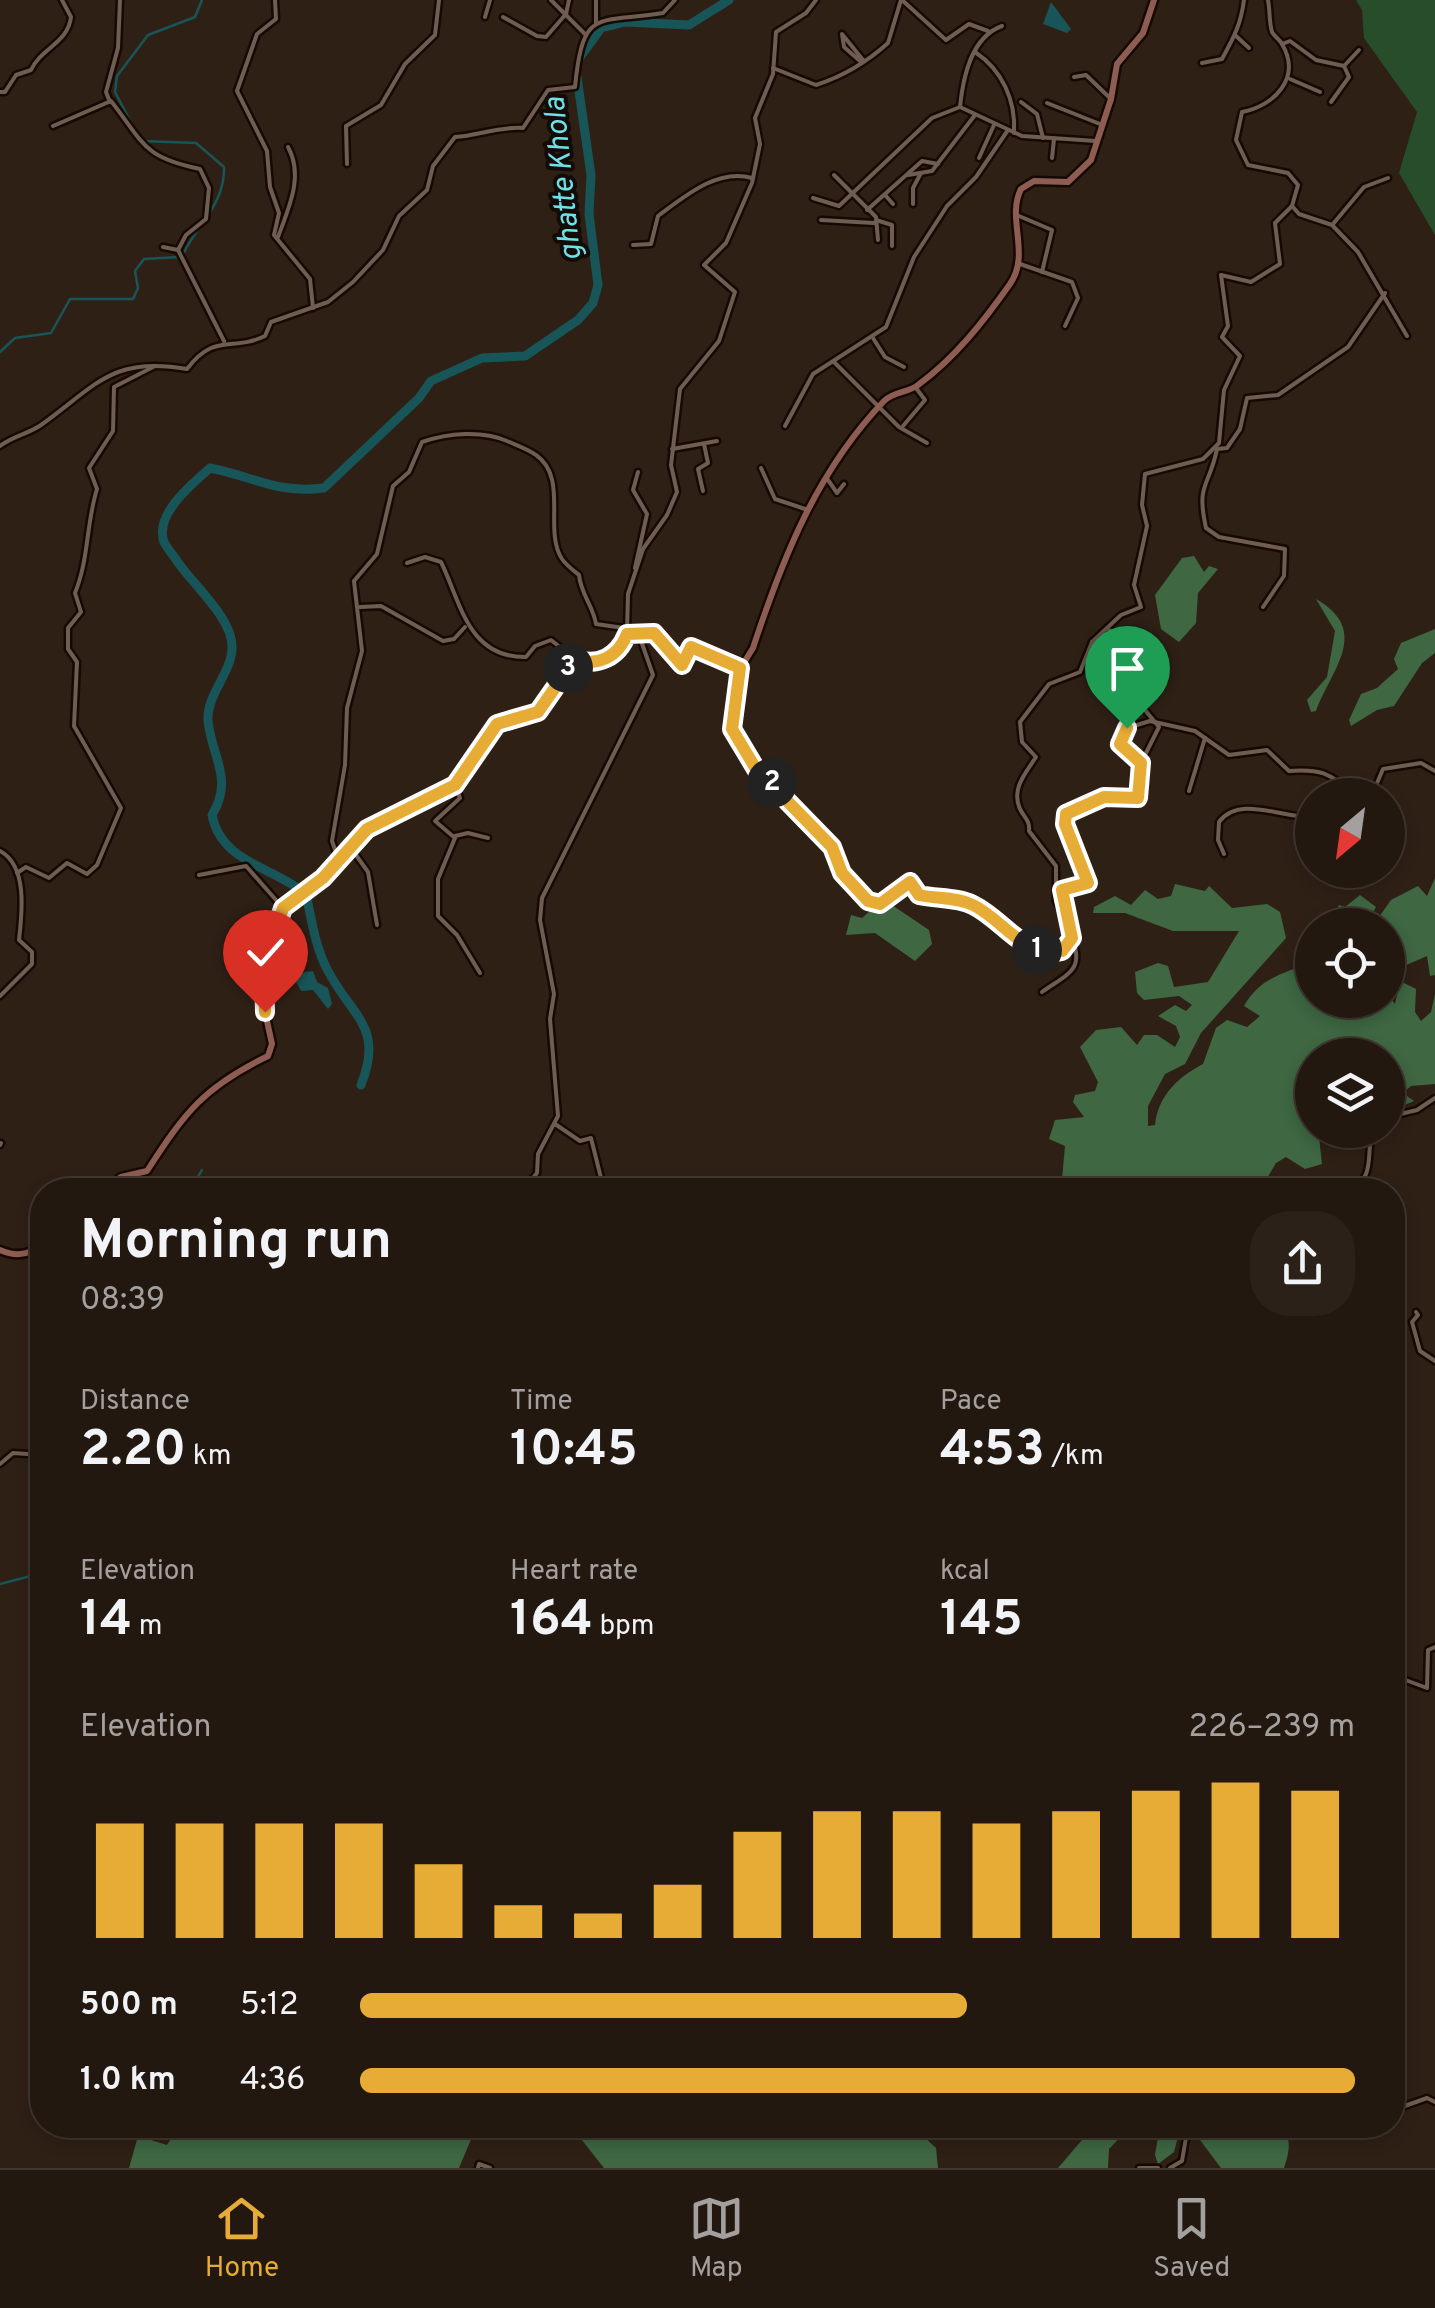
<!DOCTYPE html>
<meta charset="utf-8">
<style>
body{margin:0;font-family:Overpass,sans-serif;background:#2b2119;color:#f1f3f6;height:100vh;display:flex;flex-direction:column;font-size:38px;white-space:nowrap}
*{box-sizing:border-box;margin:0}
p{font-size:32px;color:#a3a09f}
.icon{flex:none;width:55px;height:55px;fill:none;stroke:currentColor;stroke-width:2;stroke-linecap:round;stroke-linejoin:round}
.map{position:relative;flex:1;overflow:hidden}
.panel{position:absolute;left:30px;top:1178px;width:1375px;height:960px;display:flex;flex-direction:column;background:#231810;border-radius:40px;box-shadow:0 5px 15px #0003,0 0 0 2px #403730}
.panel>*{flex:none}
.needle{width:65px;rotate:209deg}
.fabs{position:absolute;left:1295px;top:778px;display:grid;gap:20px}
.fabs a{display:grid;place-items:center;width:110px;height:110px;border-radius:50%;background:#231810;box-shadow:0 5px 15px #0003,0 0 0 2px #403730;font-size:50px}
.pin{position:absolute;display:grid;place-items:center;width:85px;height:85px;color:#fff;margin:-102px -42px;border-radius:50% 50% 50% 0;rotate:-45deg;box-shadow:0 0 10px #0007}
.pin .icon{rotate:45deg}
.km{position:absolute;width:50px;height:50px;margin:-25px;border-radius:50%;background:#222;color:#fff;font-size:28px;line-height:50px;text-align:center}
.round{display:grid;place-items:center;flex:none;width:105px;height:105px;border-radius:40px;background:#2b2119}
.head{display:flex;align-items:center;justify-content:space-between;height:170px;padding:0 50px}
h1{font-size:55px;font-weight:700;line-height:75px}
.figures{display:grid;grid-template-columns:repeat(3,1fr);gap:15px;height:170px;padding:10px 50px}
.figures div{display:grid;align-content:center}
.figures b{font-size:50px;font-weight:700}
.figures small{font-size:28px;font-weight:400}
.figures p{font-size:28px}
.chart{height:280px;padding:20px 50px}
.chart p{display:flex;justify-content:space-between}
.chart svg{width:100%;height:180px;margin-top:10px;stroke:#e7ac36;stroke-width:6}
ul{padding:0 50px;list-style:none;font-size:32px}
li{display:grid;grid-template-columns:160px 120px 1fr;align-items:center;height:75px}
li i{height:25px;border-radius:12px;background:#e7ac36}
.tab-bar{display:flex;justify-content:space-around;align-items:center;height:140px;border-top:2px solid #403730;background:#231810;font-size:28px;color:#a3a09f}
.tab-bar a{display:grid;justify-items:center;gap:5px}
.tab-bar .on{color:#e7ac36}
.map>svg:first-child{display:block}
.green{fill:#274d2a}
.forest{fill:#3e6742}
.water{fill:#175558}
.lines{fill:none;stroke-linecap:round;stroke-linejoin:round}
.stream{stroke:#175558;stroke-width:2.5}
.river{stroke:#175558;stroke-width:9}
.street-casing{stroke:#160903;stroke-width:9}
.secondary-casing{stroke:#160903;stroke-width:11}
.street{stroke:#6f5d52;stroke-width:4}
.secondary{stroke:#8d5d53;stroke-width:6}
.route-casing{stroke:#fff;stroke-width:20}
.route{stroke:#e7ac36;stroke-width:12}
.labels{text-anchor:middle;stroke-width:8;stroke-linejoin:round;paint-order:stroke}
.water-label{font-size:30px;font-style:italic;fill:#6de2e8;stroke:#120b07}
</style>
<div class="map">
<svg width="1435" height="2168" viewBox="0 0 1435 2168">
<rect width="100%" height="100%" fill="#2f2016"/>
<polygon class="green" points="1356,0 1435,0 1435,235 1399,173 1417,112 1364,38 1362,10"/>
<g class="forest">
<polygon points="1194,556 1204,572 1209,566 1218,569 1198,593 1196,623 1179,642 1161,629 1155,595 1182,558"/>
<path d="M 1316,599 C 1372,631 1331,670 1316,711 L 1311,712 L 1307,700 L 1327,677 L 1335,631 Z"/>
<polygon points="1435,629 1435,653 1422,663 1394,706 1377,710 1351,726 1349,720 1361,694 1377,688 1398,669 1394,659 1401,643"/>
<polygon points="1435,878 1435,975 1430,976 1427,956 1404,966 1388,958 1388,925 1331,925 1339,905 1345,907 1360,895 1376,907 1370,918 1379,917 1391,900 1418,886 1427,896"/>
<path d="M 1175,884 L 1205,891 L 1209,886 L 1232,908 L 1267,904 L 1280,912 L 1286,938 L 1201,1033 L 1185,1064 L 1165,1074 L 1148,1106 L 1148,1126 L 1155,1125 C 1158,1096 1178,1077 1203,1064 L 1216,1028 L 1227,1020 L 1247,1027 L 1260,1016 L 1244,1006 C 1259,979 1284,972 1312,963 L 1312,1000 L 1388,1000 L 1388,995 L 1395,1004 L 1400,981 L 1416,989 L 1415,1012 L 1421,1021 L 1431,1012 L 1435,994 L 1435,1084 L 1411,1086 L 1403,1093 L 1414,1101 L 1388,1112 L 1388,1055 L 1312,1055 L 1312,1130 L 1323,1130 L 1319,1137 L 1322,1164 L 1305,1169 L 1286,1157 L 1276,1163 L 1260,1190 L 1061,1190 L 1065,1146 L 1049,1139 L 1055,1120 L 1084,1117 L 1073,1102 L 1075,1095 L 1095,1091 L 1098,1082 L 1080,1047 L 1096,1030 L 1121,1027 L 1137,1045 L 1144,1035 L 1157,1035 L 1175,1047 L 1180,1037 L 1176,1026 L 1158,1016 L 1175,1005 L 1186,1011 L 1192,1005 L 1179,996 L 1144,1000 L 1137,993 L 1135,972 L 1158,963 L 1168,966 L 1174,987 L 1208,982 L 1239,931 L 1173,931 L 1125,913 L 1093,913 L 1094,907 L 1115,896 L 1131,905 L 1145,890 L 1158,899 L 1171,896 Z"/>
<polygon points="892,905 929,930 932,944 915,961 875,933 846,935 851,915 862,918 871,910"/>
<polygon points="180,2125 477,2125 459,2168 129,2168 138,2136 167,2145"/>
<polygon points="570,2125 911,2125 936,2148 938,2168 604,2168"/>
<polygon points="1101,2125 1132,2125 1109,2149 1108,2168 1058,2168 1082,2140"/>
<polygon points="1160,2125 1181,2125 1174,2152 1158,2164 1155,2155"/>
<path d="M 1227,2125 C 1266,2125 1302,2116 1284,2168 L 1221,2168 L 1200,2140 L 1206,2132 Z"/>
</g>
<g class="water">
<polygon points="1051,2 1071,29 1067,33 1043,24"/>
<polygon points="313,971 317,982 328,988 332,1004 328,1009 313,990 301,991 292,974"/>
</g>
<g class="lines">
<g class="stream">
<polyline points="137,134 115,92 117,76 148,35 195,17 202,0"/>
<path d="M 142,141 L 196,143 L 224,167 C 225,206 196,224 183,255"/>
<polyline points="0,352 15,338 51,333 70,299 133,299 138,288 135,271 144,259 179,257"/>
<polyline points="190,1190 202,1170"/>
<polyline points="0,1584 42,1573"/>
</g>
<g class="river">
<polyline points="580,57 601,28 625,22 689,25 729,0"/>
<path d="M 361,1085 C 384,1027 353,1018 328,971 C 315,947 312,921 306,894 C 274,867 221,863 212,815 C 234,779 212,758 208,721 C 206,696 231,673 232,649 C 234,619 193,585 177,561 C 173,555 167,548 164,542 C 154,514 193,483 210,468 C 253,476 276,494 324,488 L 419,398 L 431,381 L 482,358 L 525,356 L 578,320 L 593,303 L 598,285 L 589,214 L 591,175 L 577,77"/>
</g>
<defs>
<g id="street">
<polyline points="275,0 276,19 257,34 237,91 267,151 270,187 279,213 274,235 310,279 313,308"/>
<polyline points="551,0 586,35"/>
<polyline points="596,0 596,23"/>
<polyline points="902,0 946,40 969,24 988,31"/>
<polyline points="485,17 490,0"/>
<polyline points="503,17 537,36 546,37 566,14 569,0"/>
<polyline points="1236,36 1249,48"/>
<polyline points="1282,44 1290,41 1316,60 1344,66"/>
<path d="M 975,52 C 1002,70 1016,100 1014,133"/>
<polyline points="860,61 844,47 842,34 863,60"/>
<path d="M 1202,63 L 1222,59 C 1234,37 1241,24 1244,0"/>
<path d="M 773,68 L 816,85 C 844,76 867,62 888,43 L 901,0"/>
<polyline points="1074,77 1086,75 1111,99"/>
<polyline points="1290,79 1320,92"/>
<path d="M 0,92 L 5,92 L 16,75 L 31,70 C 41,48 68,43 71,17 L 62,0"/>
<polyline points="110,102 106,92 118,48 120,0"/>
<polyline points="1021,102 1037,114 1043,138"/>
<polyline points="1331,102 1349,77 1344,66 1359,50"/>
<polyline points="1047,103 1100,124"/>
<path d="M 960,107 C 963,77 971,37 1002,26"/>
<path d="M 53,126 L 111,101 C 144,143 142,157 200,169 L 209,188 L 206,219 L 186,235 L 178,250"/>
<polyline points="979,158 994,125"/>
<polyline points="1052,158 1054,139"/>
<polyline points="347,164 346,126 381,105 405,64 435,35 439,0"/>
<polyline points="834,175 876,217 878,240"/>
<polyline points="908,175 932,171 975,115"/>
<polyline points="885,195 893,204"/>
<polyline points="813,198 839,206 932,118 960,107 1022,136 1096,141"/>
<polyline points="913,204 913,188 921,173"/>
<polyline points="1292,206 1299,214 1332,225 1358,252 1407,336"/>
<polyline points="867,210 922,161 938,164"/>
<polyline points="1019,216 1052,230 1042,272"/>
<polyline points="821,220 874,223"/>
<polyline points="876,220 892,225 892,246"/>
<polyline points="1333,224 1364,187 1388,178"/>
<path d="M 278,237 C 289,207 304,176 288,147"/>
<path d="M 633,245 L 651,244 L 658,216 C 685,196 718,168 752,178"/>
<polyline points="163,247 178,250 224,341"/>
<polyline points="1020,264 1072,282 1078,298 1065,326"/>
<polyline points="873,338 885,357 904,367"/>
<polyline points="834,362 899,427 927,443"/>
<polyline points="785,426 813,374 886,327 914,257 947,206 976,177 1008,130"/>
<polyline points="903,426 925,400 916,388"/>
<path d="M 0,446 C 13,436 28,434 41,425 C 97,385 112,356 187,369 C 215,332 232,352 265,336 L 271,322 L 328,302 L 353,282 L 383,250 L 399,216 L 427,190 L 433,166 L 455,137 C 477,136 500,126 523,128 L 548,90 L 575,87 C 583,6 597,24 663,13 L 675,0"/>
<polyline points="672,449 717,441"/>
<polyline points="761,468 775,499 805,509"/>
<polyline points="826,477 837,493 844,484"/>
<polyline points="703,491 698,469 708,463 704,444"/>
<path d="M 407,563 L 425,557 L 441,562 C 461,603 468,658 526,657 L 535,646 L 551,640 L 575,659"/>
<polyline points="635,568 647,514 633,490 638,472"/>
<polyline points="360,607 381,606 443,641 454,639 465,627"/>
<path d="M 1263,607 L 1284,576 L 1285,549 L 1219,537 L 1206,528 C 1196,483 1209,488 1217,449 L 1227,448 L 1240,429 L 1247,398 L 1278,395 L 1348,347 L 1385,293"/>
<polyline points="1109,630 1134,655 1125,686 1159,727 1141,763"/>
<polyline points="627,631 628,594 643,549 667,515 677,492 671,465 680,389 719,341 735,292 704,265 726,243 752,183 760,144 755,118 773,74 776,32 806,13 816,0"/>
<path d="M 740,669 L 732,729 L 757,769 L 832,847 L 842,873 L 868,901 L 880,904 L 910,881 L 919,895 C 937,899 956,897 973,905 C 1004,919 1024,959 1061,951 L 1072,938 L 1062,890 L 1087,883 L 1065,824 L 1066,814 L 1105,797 L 1138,798 L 1141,763 L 1120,744 L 1127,728 L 1150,721 L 1195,731 L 1229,755 L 1267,750 L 1289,771 C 1319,769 1331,772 1353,795"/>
<polyline points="456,787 460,798 435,821 455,838 438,879 438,916 457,935 480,973"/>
<polyline points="1189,791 1205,738"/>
<polyline points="1372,795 1383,769 1421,763 1435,771"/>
<polyline points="455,836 468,833 488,838"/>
<polyline points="351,848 368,872 377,925"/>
<path d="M 0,851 C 28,866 22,913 19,940 L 32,952 L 32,964 L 0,996"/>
<path d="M 1224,854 L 1218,840 L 1219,822 C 1239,794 1284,819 1312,817"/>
<path d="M 338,858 L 332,841 L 345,765 L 347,708 L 362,651 L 354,581 L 377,554 L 393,486 L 409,472 L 422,442 C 448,433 482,430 507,441 C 516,445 528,449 536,455 C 569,478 543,530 562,559 C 566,565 574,571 579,575 C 581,595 593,605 596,624 L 624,628 L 627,635"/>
<path d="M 17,873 L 26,867 L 49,878 L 67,863 L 87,874 L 97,865 L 121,808 L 74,726 L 77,662 L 68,649 L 68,628 L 81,612 L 75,593 C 89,559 86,524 97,489 L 89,468 L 113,431 L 114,387 L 155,366"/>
<polyline points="199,875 246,866 283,908"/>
<path d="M 1073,931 L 1056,901 L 1056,866 L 1029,831 C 1030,820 1025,819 1020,809 C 1011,789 1025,774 1036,757 L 1022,742 L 1020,722 L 1049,684 L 1080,672 L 1092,642 L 1121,615 L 1141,607 L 1134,585 L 1147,526 L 1142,505 L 1145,474 L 1203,459 L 1219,443 L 1224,390 L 1240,356 L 1222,337 L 1228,326 L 1221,275 L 1251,282 L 1280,264 L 1275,223 L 1292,206 L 1298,185 L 1288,173 L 1248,165 L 1236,140 L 1242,112 C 1274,106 1302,78 1282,44 C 1280,40 1274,36 1272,32 C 1269,23 1270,9 1268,0"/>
<path d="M 1042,992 C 1067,974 1085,971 1072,938"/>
<polyline points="1388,1117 1417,1110 1435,1098"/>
<polyline points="555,1124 580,1141 591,1138 604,1190"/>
<polyline points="0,1145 1,1143"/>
<polyline points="523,1190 537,1173 538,1154 558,1116 550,1019 554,994 540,920 542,898 653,675 639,635"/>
<path d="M 1315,1190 C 1327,1186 1337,1190 1349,1187 C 1377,1181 1365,1151 1373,1130"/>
<polyline points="1416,1312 1418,1315 1412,1322 1420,1351 1435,1361"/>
<polyline points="0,1464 13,1453 42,1455"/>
<polyline points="1392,1675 1427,1688 1428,1650 1435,1647"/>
<polyline points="1392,2105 1402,2107 1427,2098 1435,2102"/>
<polyline points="478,2168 479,2164 490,2168"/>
<polyline points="1139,2168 1158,2168"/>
<polyline points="1170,2168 1182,2161 1188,2126 1221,2133 1229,2125"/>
</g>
<g id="secondary">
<path d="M 104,1190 L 121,1177 L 147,1171 C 185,1112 204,1087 268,1056 L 272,1044 L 265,1012 L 264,968 L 283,908 L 323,878 L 367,829 L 455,785 L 497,724 L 537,712 L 575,659 C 598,667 618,657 627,635 L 649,630 L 682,665 L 691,647 L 740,669 L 753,648 C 783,557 817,471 884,401 C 894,391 908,393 918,385 C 955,358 984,321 1010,284 C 1031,254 1006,218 1021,189 L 1034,181 L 1068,182 L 1091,160 L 1111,99 L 1117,64 L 1143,33 L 1154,0"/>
<path d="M 0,1250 C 16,1257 30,1256 42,1243"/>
</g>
</defs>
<use href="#street" class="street-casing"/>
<use href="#secondary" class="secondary-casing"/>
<use href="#street" class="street"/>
<use href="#secondary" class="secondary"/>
</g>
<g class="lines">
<defs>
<path id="route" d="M 265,1012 L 264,968 L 283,908 L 323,878 L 367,829 L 455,785 L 497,724 L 538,712 L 575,659 C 598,667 618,657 627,634 L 654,633 L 682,665 L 691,647 L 740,668 L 732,729 L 756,769 L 832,847 L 842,873 L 868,901 L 880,904 L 910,882 L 919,895 C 937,899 957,897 973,905 C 1004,920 1024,959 1062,951 L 1072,938 L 1062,890 L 1088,883 L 1065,824 L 1066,814 L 1104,797 L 1138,798 L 1141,763 L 1120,744 L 1127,728"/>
</defs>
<use href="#route" class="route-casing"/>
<use href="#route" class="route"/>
</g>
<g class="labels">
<g class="water-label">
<text transform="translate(562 179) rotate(-96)" y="10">ghatte Khola</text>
</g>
</g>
</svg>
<div class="fabs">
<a><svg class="needle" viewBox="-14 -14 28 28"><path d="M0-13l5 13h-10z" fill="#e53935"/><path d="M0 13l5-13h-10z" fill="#a3a09f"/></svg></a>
<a><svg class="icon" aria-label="locate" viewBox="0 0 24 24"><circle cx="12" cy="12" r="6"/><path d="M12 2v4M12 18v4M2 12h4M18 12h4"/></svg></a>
<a><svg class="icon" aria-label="layers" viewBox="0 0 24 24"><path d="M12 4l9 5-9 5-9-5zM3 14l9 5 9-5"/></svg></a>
</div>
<div class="pin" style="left:1127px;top:728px;background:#1e9e55"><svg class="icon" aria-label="arrive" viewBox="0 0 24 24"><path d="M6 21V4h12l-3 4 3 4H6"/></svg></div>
<div class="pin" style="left:265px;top:1012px;background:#d93025"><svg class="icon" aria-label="check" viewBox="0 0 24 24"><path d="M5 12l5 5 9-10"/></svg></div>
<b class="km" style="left:1037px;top:950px">1</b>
<b class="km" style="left:772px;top:783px">2</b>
<b class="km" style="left:568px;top:668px">3</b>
<section class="panel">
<div class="head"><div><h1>Morning run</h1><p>08:39</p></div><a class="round"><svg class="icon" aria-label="share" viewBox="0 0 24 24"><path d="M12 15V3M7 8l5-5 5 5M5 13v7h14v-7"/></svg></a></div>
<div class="figures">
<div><p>Distance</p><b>2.20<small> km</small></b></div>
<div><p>Time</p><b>10:45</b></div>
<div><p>Pace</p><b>4:53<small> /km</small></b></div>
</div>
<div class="figures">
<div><p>Elevation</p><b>14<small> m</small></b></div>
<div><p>Heart rate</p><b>164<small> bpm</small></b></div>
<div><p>kcal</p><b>145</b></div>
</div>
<div class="chart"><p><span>Elevation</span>226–239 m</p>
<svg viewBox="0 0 160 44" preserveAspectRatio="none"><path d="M5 44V16M15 44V16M25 44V16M35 44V16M45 44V26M55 44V36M65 44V38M75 44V31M85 44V18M95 44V13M105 44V13M115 44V16M125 44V13M135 44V8M145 44V6M155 44V8"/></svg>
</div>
<ul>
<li><b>500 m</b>5:12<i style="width:61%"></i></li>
<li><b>1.0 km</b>4:36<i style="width:100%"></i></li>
</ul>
</section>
</div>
<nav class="tab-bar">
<a class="on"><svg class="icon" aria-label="home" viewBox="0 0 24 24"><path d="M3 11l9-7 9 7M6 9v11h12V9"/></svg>Home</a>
<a><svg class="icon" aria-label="map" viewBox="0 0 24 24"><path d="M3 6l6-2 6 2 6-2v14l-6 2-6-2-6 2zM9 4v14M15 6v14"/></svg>Map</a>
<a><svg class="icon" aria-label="saved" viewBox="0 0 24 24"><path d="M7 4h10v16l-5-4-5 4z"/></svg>Saved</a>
</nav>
